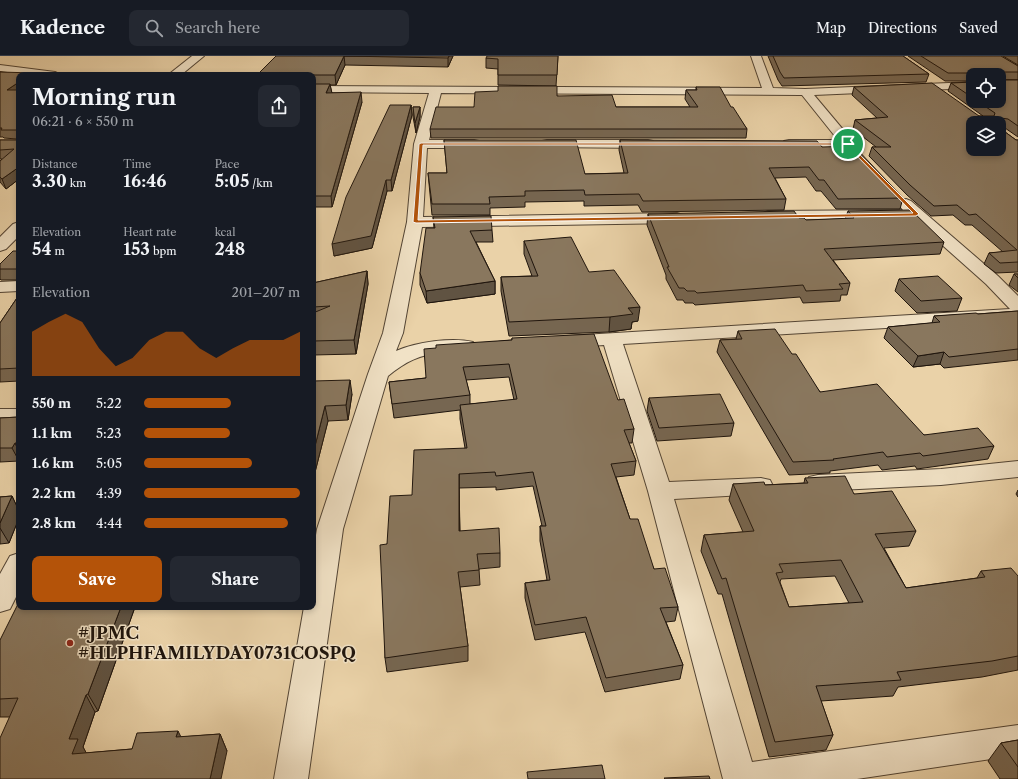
<!DOCTYPE html>
<meta charset="utf-8">
<style>
body{margin:0;font-family:"Libre Caslon Text",serif;background:#242831;color:#f1f3f6;height:100vh;display:flex;flex-direction:column;font-size:15px;white-space:nowrap}
*{box-sizing:border-box;margin:0}
p{font-size:13px;color:#9ea1a6}
.icon{flex:none;width:22px;height:22px;fill:none;stroke:currentColor;stroke-width:2;stroke-linecap:round;stroke-linejoin:round}
.map{position:relative;flex:1;overflow:hidden}
.panel{position:absolute;left:16px;top:16px;width:300px;height:538px;display:flex;flex-direction:column;background:#171b24;border-radius:8px;box-shadow:0 2px 6px #0003}
.panel>*{flex:none}
.fabs{position:absolute;left:966px;top:12px;display:grid;gap:8px}
.fabs a{display:grid;place-items:center;width:40px;height:40px;border-radius:8px;background:#171b24;box-shadow:0 2px 6px #0003;font-size:20px}
.pin{position:absolute;display:grid;place-items:center;width:34px;height:34px;color:#fff;margin:-17px;border:2px solid #fff;border-radius:50%;box-shadow:0 1px 4px #0007}
.round{display:grid;place-items:center;flex:none;width:42px;height:42px;border-radius:8px;background:#242831}
.overview{display:flex;align-items:center;justify-content:space-between;height:68px;padding:0 16px}
h1{font-size:22px;font-weight:700;line-height:30px}
.metrics{display:grid;grid-template-columns:repeat(3,1fr);gap:6px;height:68px;padding:4px 16px}
.metrics div{display:grid;align-content:center}
.metrics b{font-size:17px;font-weight:700}
.metrics small{font-size:11px;font-weight:400}
.metrics p{font-size:11px}
.chart{height:112px;padding:8px 16px}
.chart p{display:flex;justify-content:space-between}
.chart svg{width:100%;height:72px;margin-top:4px;fill:#b45309;opacity:.7}
.cta{display:flex;gap:8px;margin-top:auto;padding:8px 16px}
.cta a{flex:1;height:46px;border-radius:8px;background:#b45309;color:#fff;font-size:16px;font-weight:700;line-height:46px;text-align:center}
.cta a+a{background:#242831;color:#f1f3f6}
ul{padding:0 16px;list-style:none;font-size:13px}
li{display:grid;grid-template-columns:64px 48px 1fr;align-items:center;height:30px}
li i{height:10px;border-radius:5px;background:#b45309}
header{display:flex;align-items:center;gap:24px;box-sizing:border-box;height:56px;padding:0 20px;background:#171b24;border-bottom:1px solid #363941}
header strong{font-size:19px}
nav{display:flex;gap:22px;margin-inline-start:auto;font-size:14px}
.search{width:280px;height:36px;background:#242831;display:flex;align-items:center;gap:10px;box-sizing:border-box;padding:0 14px;border-radius:8px;color:#9ea1a6;font-size:15px}
.map>svg:first-child{display:block}
.lines{fill:none;stroke-linecap:round;stroke-linejoin:round}
.street-casing{stroke:#524434;stroke-width:2}
.street{fill:#f1e2c6;fill-rule:evenodd}
.wall{fill:#766651;stroke:#1f150d;fill-rule:evenodd}
.shaded-wall{fill:#605342;stroke:#1f150d}
.building{fill:#89775e;stroke:#1f150d;fill-rule:evenodd}
.route{fill:#b45309;stroke:#fff;fill-rule:evenodd}
.poi-dot{fill:#8f2418;stroke:#f1e2c6;stroke-width:1.5}
.labels{text-anchor:middle;stroke-width:3;stroke-linejoin:round;paint-order:stroke}
.near-poi-label{font-size:17px;font-weight:bold;fill:#1f150d;stroke:#f1e2c6;text-anchor:start}
</style>
<header>
<strong>Kadence</strong>
<div class="search"><svg class="icon" aria-label="search" viewBox="0 0 24 24"><circle cx="10" cy="10" r="6"/><path d="M15 15l6 6"/></svg>Search here</div>
<nav><a>Map</a><a>Directions</a><a>Saved</a></nav>
</header>
<div class="map">
<svg width="1018" height="723" viewBox="0 0 1018 723">
<rect width="100%" height="100%" fill="#ead2a8"/>
<filter id="stains"><feTurbulence type="fractalNoise" baseFrequency=".005" numOctaves="4"/><feColorMatrix values="0 0 0 0 .2 0 0 0 0 .09 0 0 0 0 .02 0 0 0 .5 -.17"/></filter>
<radialGradient id="worn" r=".72"><stop offset=".6" stop-color="#630" stop-opacity="0"/><stop offset="1" stop-color="#630" stop-opacity=".3"/></radialGradient>
<g class="lines">
<defs>
<g id="street">
<polygon points="192,0 204,0 181,19 168,19"/>
<path d="M 751,0 L 761,0 L 773,32 L 805,33 L 973,26 L 973,32 L 814,39 L 861,95 L 859,98 C 851,100 849,98 844,92 L 784,91 L 782,88 L 784,85 L 789,84 L 838,84 L 802,39 L 441,37 L 429,84 L 474,84 L 479,85 L 481,88 L 479,91 L 474,92 L 427,92 L 423,161 L 677,157 L 683,159 L 685,162 L 683,165 L 677,167 L 422,171 L 403,277 L 396,295 C 416,286 452,281 473,286 L 476,290 L 473,294 C 463,297 452,296 442,297 C 420,298 405,306 388,320 L 343,473 L 308,723 L 274,723 L 304,551 L 313,551 L 313,497 L 317,473 L 368,318 L 383,277 L 407,166 L 414,88 L 429,37 L 313,36 L 313,30 L 762,32 Z"/>
<polygon points="0,9 55,16 61,19 29,19 0,15"/>
<polygon points="547,84 648,84 653,85 655,88 653,91 648,92 542,91 540,88 542,85"/>
<polygon points="906,143 911,145 998,220 1018,240 1018,264 623,288 669,426 761,422 770,424 773,430 770,436 761,438 674,443 752,706 1018,669 1018,699 857,723 723,723 648,435 604,289 566,292 559,290 556,286 559,282 566,280 1010,253 986,228 913,163 768,165 763,163 760,160 763,157 768,155 903,154 898,148 901,145"/>
<polygon points="19,166 19,180 6,193 0,195 0,181 13,168"/>
<polygon points="19,225 19,235 0,236 0,226"/>
<rect x="0" y="353" width="19" height="14"/>
<polygon points="1018,405 1018,421 941,429 818,435 809,433 806,427 809,421 818,419 941,413"/>
<polygon points="19,497 19,535 10,553 0,556 0,518 10,500"/>
</g>
</defs>
<use href="#street" class="street-casing"/>
<use href="#street" class="street"/>
</g>
<g class="wall">
<polygon points="276,0 453,0 448,11 345,9 336,29 330,29 332,37 362,46 332,151 313,151 313,19"/>
<polygon points="558,0 556,30 498,29 498,13 486,12 486,2"/>
<polygon points="768,0 903,0 929,18 926,26 782,30 778,24"/>
<polygon points="908,0 1001,0 1018,10 1018,24 1001,24 1018,24 1018,81 1005,72 1001,71 1001,73 1016,84 1018,84 1018,216 996,217 984,208 989,197 1003,196 972,169 965,169 953,159 931,160 907,139 869,100 872,91 876,91 853,73 855,64 877,62 852,39 854,31 979,60 983,60 948,35 951,27 973,26 973,45 999,45 999,19 973,19 973,25 945,25"/>
<polygon points="1003,0 1018,0 1018,9"/>
<polygon points="0,16 19,19 19,123 6,133 0,126 0,105 2,103 0,103 0,84 17,84 17,83 4,82 3,81 0,81"/>
<polygon points="696,31 731,51 747,73 746,82 431,82 430,73 474,51 557,40 616,51 690,51 685,43 686,34 696,34"/>
<polygon points="411,49 412,59 392,135 387,135 372,192 334,200"/>
<polygon points="413,51 420,51 420,61 416,77 413,61"/>
<polygon points="444,84 585,118 624,117 619,94 620,84 822,91 903,142 900,153 836,153 821,135 816,135 806,121 775,122 786,143 784,154 642,156 638,149 584,150 584,145 525,146 525,151 490,152 490,159 432,159 428,117 447,117"/>
<polygon points="848,155 944,186 940,198 833,204 850,227 847,239 841,239 840,245 803,247 800,241 695,249 693,247 685,247 683,244 677,244 666,223 666,219 647,169 648,158 799,162 806,164 845,163"/>
<polygon points="433,161 492,174 493,186 476,186 495,225 495,238 427,247 420,229 420,217 434,172"/>
<polygon points="524,185 589,216 638,265 632,266 631,273 609,276 509,280 501,235 501,221 532,220 524,198"/>
<polygon points="19,194 19,224 1,224 0,223 0,208"/>
<polygon points="367,215 368,228 356,298 313,299 313,227"/>
<polygon points="1014,218 1018,218 1018,236 1009,229"/>
<polygon points="899,223 962,242 957,255 917,257 895,235"/>
<polygon points="19,239 19,325 0,326 0,267"/>
<polygon points="1018,255 1018,304 944,312 940,308 913,311 884,282 888,271 932,267 934,260 978,258"/>
<polygon points="738,275 792,298 820,336 924,379 994,390 988,403 917,413 915,410 882,414 878,409 830,415 830,417 789,419 717,296 720,284 736,283"/>
<path d="M 512,282 L 618,344 L 634,373 L 632,387 L 629,387 L 636,405 L 634,419 L 616,421 L 630,463 L 654,513 L 678,551 L 675,565 L 666,566 L 683,609 L 680,623 L 605,636 L 585,576 L 535,584 L 525,542 L 525,527 L 547,524 L 540,485 L 540,470 L 542,470 L 533,430 L 496,434 L 496,431 L 459,432 L 460,475 L 500,497 L 500,511 L 479,513 L 480,529 L 460,531 L 468,590 L 468,605 L 387,616 L 385,602 L 387,488 L 412,439 L 465,392 L 460,363 L 460,354 L 394,362 L 389,326 L 426,322 L 436,292 L 512,284 ZM 509,321 L 514,344 L 470,348 L 470,339 L 466,324 Z"/>
<polygon points="313,325 352,338 348,364 328,365 313,424"/>
<polygon points="649,342 734,367 731,380 657,385 647,355"/>
<polygon points="19,361 19,405 0,406 0,362"/>
<path d="M 805,422 L 854,438 L 916,475 L 909,490 L 884,492 L 906,532 L 977,522 L 981,515 L 1018,520 L 1018,614 L 982,621 L 898,631 L 893,640 L 821,645 L 833,679 L 826,694 L 769,701 L 722,538 L 718,538 L 701,495 L 704,479 L 743,476 L 729,444 L 733,428 L 765,429 L 804,427 ZM 835,520 L 849,547 L 789,551 L 780,526 L 781,523 Z"/>
<polygon points="1018,434 1018,441 1016,438"/>
<polygon points="12,440 19,455 19,462 9,487 0,488 0,441"/>
<polygon points="135,551 98,655 95,656 83,691 86,697 132,693 181,681 220,678 227,695 0,723 10,661 0,661 0,584"/>
<polygon points="1018,684 1018,723 1000,723 988,705 1001,687"/>
</g>
<g class="shaded-wall">
<polygon points="344,0 345,9 336,29 335,19"/>
<polygon points="449,0 453,0 448,11 448,2"/>
<polygon points="19,26 19,36 7,34"/>
<polygon points="330,28 332,38 326,37"/>
<polygon points="361,36 362,46 332,151 331,140"/>
<polygon points="411,49 412,59 392,135 391,124"/>
<polygon points="420,51 420,61 416,77 415,67"/>
<polygon points="19,111 19,123 6,133 2,123"/>
<polygon points="386,124 387,135 372,192 334,200 332,188"/>
<polygon points="367,215 368,228 356,298 354,284"/>
<polygon points="495,225 495,238 427,247 426,235"/>
<polygon points="640,251 638,265 632,266 631,273 609,276 610,261 628,252"/>
<polygon points="944,296 940,308 913,311 918,300"/>
<polygon points="350,324 352,338 348,364 346,349"/>
<polygon points="325,350 328,365 313,424 313,398"/>
<polygon points="15,387 19,396 19,405 12,392"/>
<polygon points="459,418 459,432 460,489 459,475"/>
<polygon points="12,440 19,455 19,462 9,487 0,472 0,467"/>
<polygon points="121,551 135,551 98,655 88,638"/>
<polygon points="86,639 95,656 83,691 88,700 72,698 69,683"/>
<polygon points="178,675 186,691 176,681"/>
<polygon points="220,678 227,695 221,723 210,723"/>
</g>
<g class="building">
<polygon points="276,0 449,0 448,2 344,0 335,19 257,19"/>
<polygon points="487,0 558,0 557,19 498,19 498,3 486,2"/>
<polygon points="773,0 903,0 929,18 784,22 780,16"/>
<path d="M 921,0 L 1001,0 L 1018,10 L 1018,16 L 1002,16 L 1000,17 L 1001,24 L 1018,24 L 1018,70 L 1008,63 L 1001,62 L 1001,73 L 1016,84 L 1018,84 L 1018,206 L 1000,207 L 989,197 L 1017,194 L 976,158 L 969,159 L 957,149 L 934,150 L 910,129 L 872,91 L 891,91 L 855,64 L 888,61 L 854,31 L 932,27 L 979,60 L 994,60 L 995,57 L 977,45 L 999,45 L 999,19 L 977,19 L 977,17 L 948,17 ZM 973,67 L 999,67 L 999,93 L 973,93 Z"/>
<polygon points="0,16 34,17 30,19 19,19 19,26 7,34 19,34 19,111 2,123 0,121 0,105 14,93 0,94 0,84 17,84 17,74 1,74 2,72 0,72"/>
<polygon points="973,26 973,42 951,27"/>
<polygon points="313,28 330,28 326,37 361,36 331,140 313,140"/>
<polygon points="498,30 557,30 557,40 612,39 616,51 698,51 686,34 697,34 696,31 720,31 731,51 733,51 747,73 430,73 436,51 474,51 475,36 498,35"/>
<polygon points="390,49 411,49 391,124 386,124 371,180 332,188 346,141"/>
<polygon points="413,51 420,51 415,67"/>
<polygon points="444,84 576,84 585,118 628,117 620,84 817,85 822,91 854,90 903,142 838,143 824,124 819,124 809,111 769,112 786,143 643,145 639,138 585,139 584,134 525,135 525,140 489,141 490,148 432,148 428,117 447,117"/>
<polygon points="911,154 944,186 824,193 850,227 839,228 843,233 806,235 803,229 697,237 695,235 687,235 684,232 679,232 667,211 669,211 648,158 794,155 799,162 804,162 806,164 854,162 848,155"/>
<polygon points="491,160 492,174 470,175 495,225 426,235 420,217 426,172 435,172 433,161"/>
<polygon points="571,181 589,216 614,214 640,251 628,252 633,258 610,261 509,266 501,221 538,220 524,185"/>
<polygon points="19,194 19,213 0,213 0,208 13,195 18,195"/>
<polygon points="367,215 354,284 313,285 313,257 330,250 313,251 313,227"/>
<polygon points="1014,218 1018,218 1018,222"/>
<polygon points="938,220 962,242 921,245 899,223"/>
<polygon points="19,239 19,312 0,313 0,267"/>
<polygon points="1018,255 1018,293 949,301 944,296 918,300 888,271 940,266 934,260 976,257 978,258"/>
<polygon points="775,273 792,298 796,298 820,336 877,328 924,379 978,372 994,390 923,400 920,397 887,401 883,396 833,403 834,404 793,406 720,284 742,283 738,275"/>
<polygon points="594,278 618,344 624,343 634,373 624,374 636,405 611,408 630,463 638,463 654,513 665,512 678,551 660,552 683,609 606,622 586,561 535,569 525,527 550,524 540,470 546,470 533,416 496,420 495,416 459,418 459,475 499,472 500,497 477,498 479,514 458,516 468,590 385,602 380,489 387,488 390,440 412,439 414,394 467,392 460,349 517,343 509,308 463,311 470,339 392,348 389,326 426,322 424,293 436,292 436,289 512,284 512,282"/>
<polygon points="350,324 346,349 325,350 313,398 313,325"/>
<polygon points="720,338 734,367 659,372 649,342"/>
<polygon points="19,361 19,387 15,387 12,392 0,392 0,362"/>
<path d="M 845,420 L 854,438 L 892,435 L 916,475 L 875,478 L 906,532 L 985,521 L 981,515 L 1011,512 L 1018,520 L 1018,600 L 992,605 L 897,616 L 901,624 L 816,630 L 833,679 L 775,686 L 726,522 L 722,523 L 704,479 L 754,475 L 733,428 L 764,426 L 765,429 L 808,427 L 805,422 ZM 841,504 L 863,546 L 789,551 L 776,517 L 783,516 L 779,508 Z"/>
<polygon points="12,440 0,467 0,441"/>
<polygon points="19,546 19,551 121,551 88,638 86,639 69,683 78,683 72,698 132,693 137,677 178,675 176,681 220,678 210,723 0,723 0,682 18,642 0,643 0,584"/>
<polygon points="1018,684 1018,711 1001,687"/>
<polygon points="602,709 605,723 528,723 527,716"/>
<polygon points="709,720 710,723 665,723 664,722"/>
</g>
<path class="route" d="M 421,87 L 848,87 L 919,158 L 916,160 L 416,167 L 413,166 L 419,88 ZM 423,89 L 846,89 L 913,157 L 418,164 Z"/>
<circle class="poi-dot" cx="70" cy="587" r="4"/>
<g class="labels">
<g class="near-poi-label">
<text x="78" y="583">#JPMC<tspan x="78" dy="20">#HLPHFAMILYDAY0731COSPQ</tspan></text>
</g>
</g>
<rect width="100%" height="100%" filter="url(#stains)"/>
<rect width="100%" height="100%" fill="url(#worn)"/>
</svg>
<div class="fabs">
<a><svg class="icon" aria-label="locate" viewBox="0 0 24 24"><circle cx="12" cy="12" r="6"/><path d="M12 2v4M12 18v4M2 12h4M18 12h4"/></svg></a>
<a><svg class="icon" aria-label="layers" viewBox="0 0 24 24"><path d="M12 4l9 5-9 5-9-5zM3 14l9 5 9-5"/></svg></a>
</div>
<div class="pin" style="left:848px;top:88px;background:#1e9e55"><svg class="icon" aria-label="arrive" viewBox="0 0 24 24"><path d="M6 21V4h12l-3 4 3 4H6"/></svg></div>
<section class="panel">
<div class="overview"><div><h1>Morning run</h1><p>06:21 · 6 × 550 m</p></div><a class="round"><svg class="icon" aria-label="share" viewBox="0 0 24 24"><path d="M12 15V3M7 8l5-5 5 5M5 13v7h14v-7"/></svg></a></div>
<div class="metrics">
<div><p>Distance</p><b>3.30<small> km</small></b></div>
<div><p>Time</p><b>16:46</b></div>
<div><p>Pace</p><b>5:05<small> /km</small></b></div>
</div>
<div class="metrics">
<div><p>Elevation</p><b>54<small> m</small></b></div>
<div><p>Heart rate</p><b>153<small> bpm</small></b></div>
<div><p>kcal</p><b>248</b></div>
</div>
<div class="chart"><p><span>Elevation</span>201–207 m</p>
<svg viewBox="0 0 160 44" preserveAspectRatio="none"><path d="M0 44V17L10 11L20 6L30 11L40 27L50 38L60 33L70 22L80 17L90 17L100 27L110 33L120 27L130 22L140 22L150 22L160 17V44z"/></svg>
</div>
<ul>
<li><b>550 m</b>5:22<i style="width:56%"></i></li>
<li><b>1.1 km</b>5:23<i style="width:55%"></i></li>
<li><b>1.6 km</b>5:05<i style="width:69%"></i></li>
<li><b>2.2 km</b>4:39<i style="width:100%"></i></li>
<li><b>2.8 km</b>4:44<i style="width:92%"></i></li>
</ul>
<div class="cta"><a>Save</a><a>Share</a></div>
</section>
</div>
